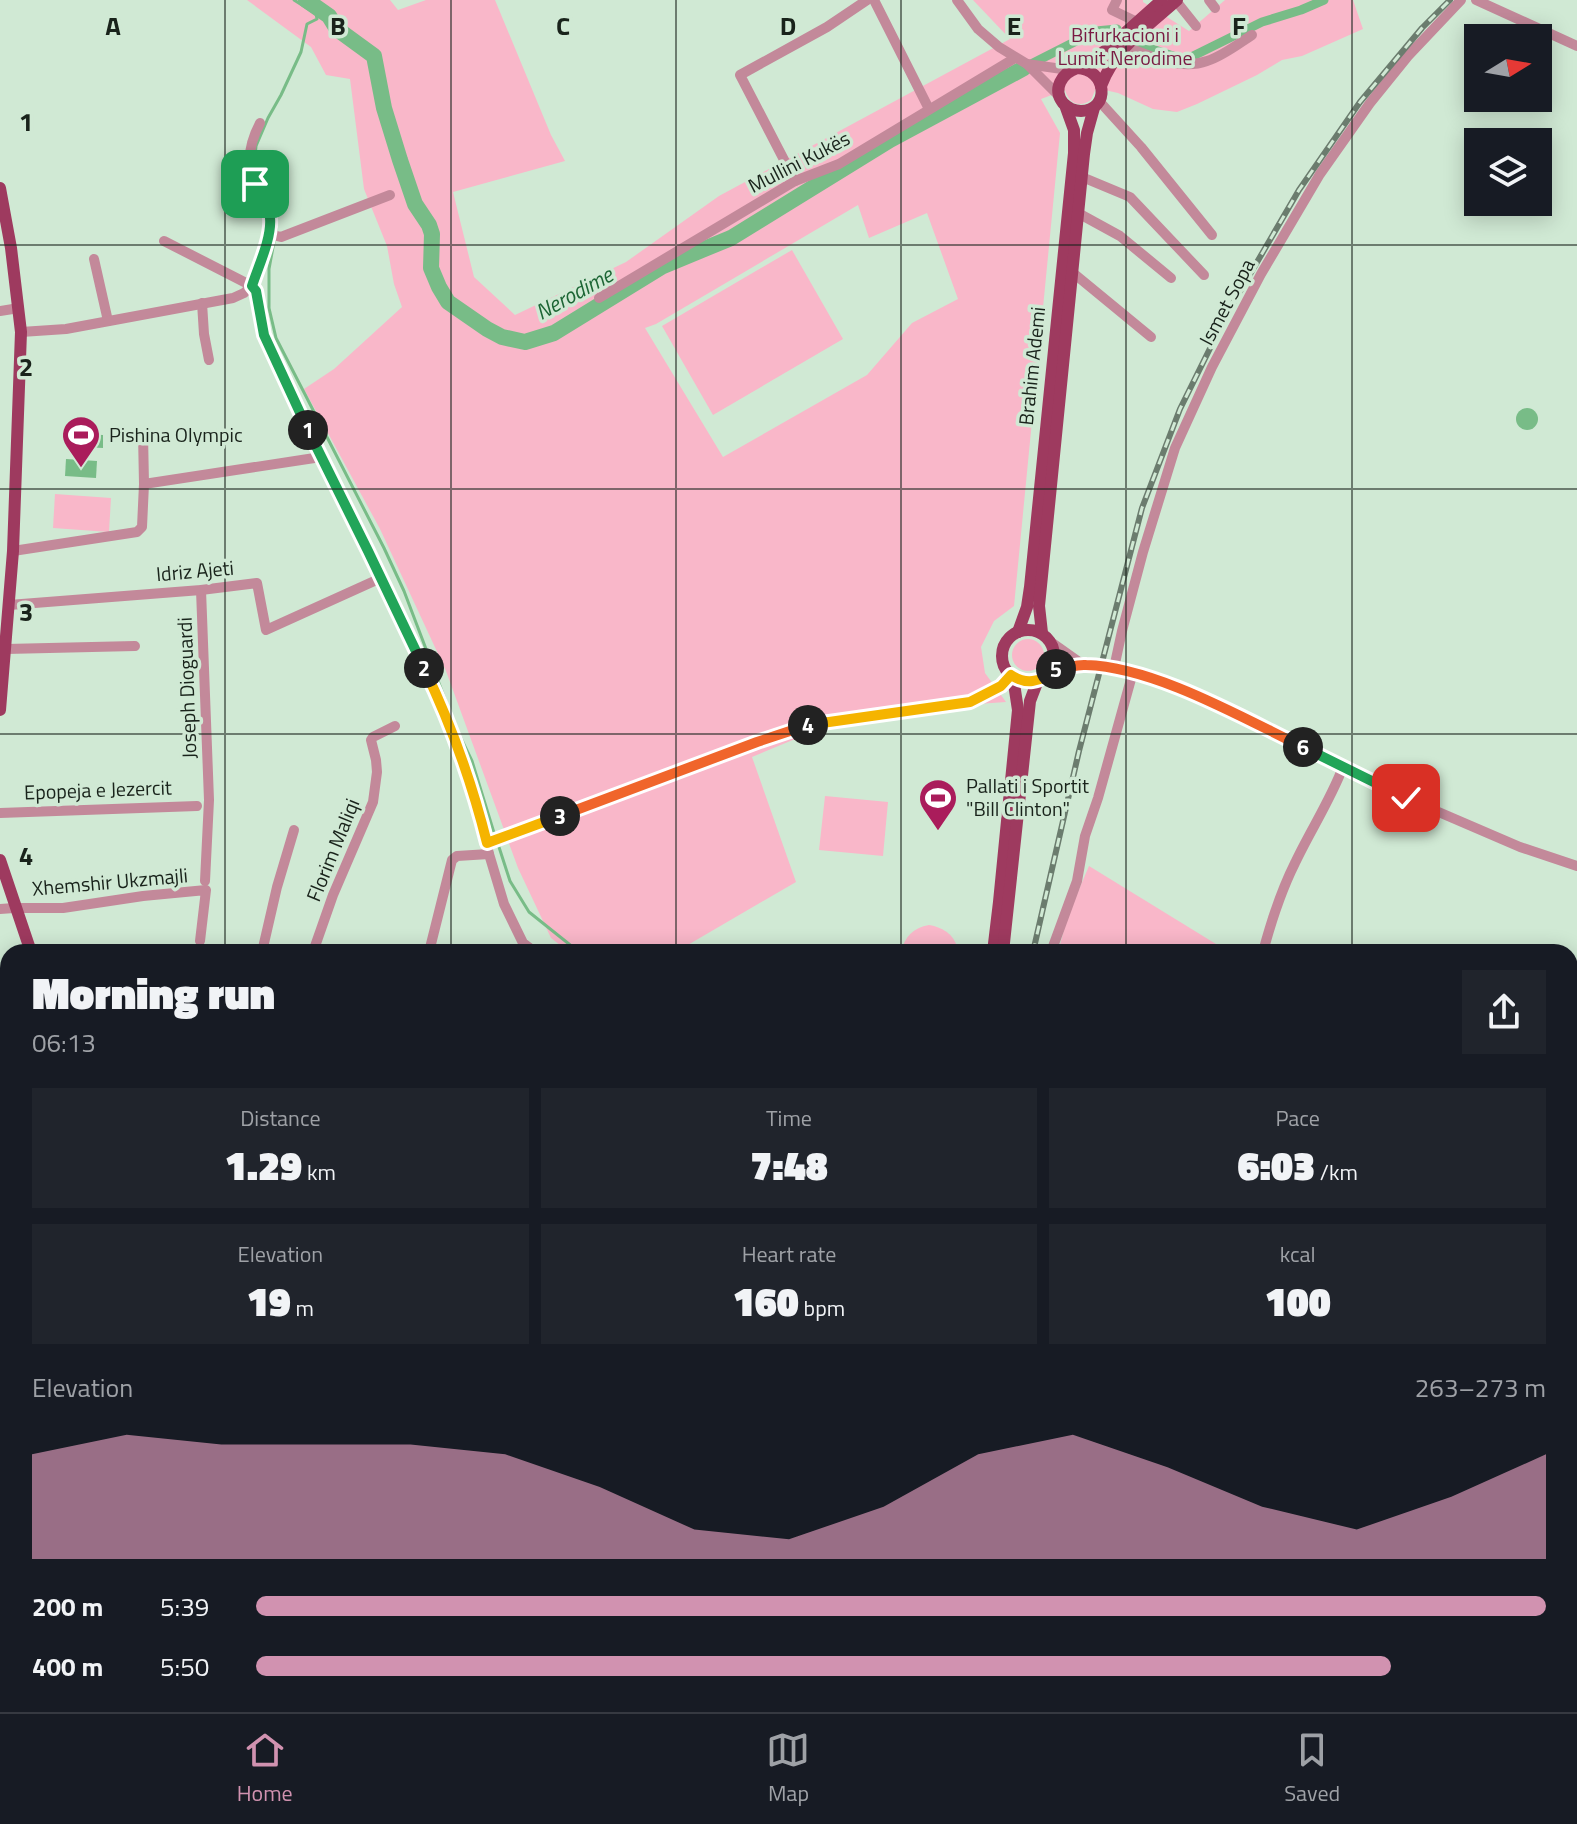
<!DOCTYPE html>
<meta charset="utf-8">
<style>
body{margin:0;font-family:"Titillium Web",sans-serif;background:#20242c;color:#f1f3f6;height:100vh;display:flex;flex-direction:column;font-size:30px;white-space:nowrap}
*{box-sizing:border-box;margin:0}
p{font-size:26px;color:#9ea1a6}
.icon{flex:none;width:44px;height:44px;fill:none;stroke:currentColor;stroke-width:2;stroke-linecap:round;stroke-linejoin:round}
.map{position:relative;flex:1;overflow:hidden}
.drawer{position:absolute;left:0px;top:944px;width:1578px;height:768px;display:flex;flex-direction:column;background:#171b24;border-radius:24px 24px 0 0;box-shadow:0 4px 20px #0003}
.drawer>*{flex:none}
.needle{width:52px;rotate:79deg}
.tools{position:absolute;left:1464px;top:24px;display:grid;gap:16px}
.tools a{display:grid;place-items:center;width:88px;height:88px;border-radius:0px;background:#171b24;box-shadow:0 4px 20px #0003;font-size:40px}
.pin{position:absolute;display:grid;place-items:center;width:68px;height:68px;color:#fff;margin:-34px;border-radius:16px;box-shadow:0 4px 12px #0006}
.km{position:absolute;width:40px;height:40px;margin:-20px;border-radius:50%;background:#222;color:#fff;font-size:22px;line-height:40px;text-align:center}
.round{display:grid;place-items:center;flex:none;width:84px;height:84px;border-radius:0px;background:#20242c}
.head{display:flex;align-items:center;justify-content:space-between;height:136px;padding:0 32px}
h1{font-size:44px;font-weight:800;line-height:60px}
.metrics{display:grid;grid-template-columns:repeat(3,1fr);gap:12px;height:136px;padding:8px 32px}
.metrics div{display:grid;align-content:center;border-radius:0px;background:#20242c;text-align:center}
.metrics b{font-size:40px;font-weight:800}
.metrics small{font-size:22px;font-weight:400}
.metrics p{font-size:22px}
.chart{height:224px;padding:16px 32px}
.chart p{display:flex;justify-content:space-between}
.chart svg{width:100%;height:144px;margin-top:8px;fill:#d192b0;opacity:.7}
ul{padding:0 32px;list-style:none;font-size:26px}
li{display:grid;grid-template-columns:128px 96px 1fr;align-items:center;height:60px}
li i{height:20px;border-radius:10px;background:#d192b0}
.tab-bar{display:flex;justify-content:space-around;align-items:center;height:112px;border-top:2px solid #363941;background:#171b24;font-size:22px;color:#9ea1a6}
.tab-bar a{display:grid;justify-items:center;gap:4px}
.tab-bar .on{color:#d192b0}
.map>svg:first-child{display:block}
.green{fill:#f9b7c9;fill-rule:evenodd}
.water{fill:#78bc87}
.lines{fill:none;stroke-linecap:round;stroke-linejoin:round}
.stream{stroke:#78bc87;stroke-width:3}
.canal{stroke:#78bc87;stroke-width:9}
.river{stroke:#78bc87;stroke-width:16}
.minor{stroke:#c3899a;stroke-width:10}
.major{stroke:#9e3a5f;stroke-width:12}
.rail-casing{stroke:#6b7c6e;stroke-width:6}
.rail{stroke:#d0e9d4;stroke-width:3;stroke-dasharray:9;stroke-linecap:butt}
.split-1-casing{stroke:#fff;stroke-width:16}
.split-2-casing{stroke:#fff;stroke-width:16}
.split-3-casing{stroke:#fff;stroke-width:16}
.split-4-casing{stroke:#fff;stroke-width:16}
.split-5-casing{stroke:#fff;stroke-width:16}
.split-6-casing{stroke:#fff;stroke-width:16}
.split-7-casing{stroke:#fff;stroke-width:16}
.split-1{stroke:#22a559;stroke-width:10}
.split-2{stroke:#22a559;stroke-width:10}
.split-3{stroke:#f5b400;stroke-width:10}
.split-4{stroke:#f0652b;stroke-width:10}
.split-5{stroke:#f5b400;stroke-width:10}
.split-6{stroke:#f0652b;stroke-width:10}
.split-7{stroke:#22a559;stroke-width:10}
.grid{fill:none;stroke:#19231b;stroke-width:2;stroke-opacity:0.55}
.labels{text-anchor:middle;stroke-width:7;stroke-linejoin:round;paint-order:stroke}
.park-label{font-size:20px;fill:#791a42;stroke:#d0e9d4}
.street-label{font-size:20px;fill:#19231b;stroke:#d0e9d4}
.poi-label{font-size:20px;fill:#19231b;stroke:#d0e9d4;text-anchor:start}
.water-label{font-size:22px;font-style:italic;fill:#1d6635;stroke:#d0e9d4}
.grid-label{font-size:26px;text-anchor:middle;font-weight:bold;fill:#19231b;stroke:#d0e9d4;stroke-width:7;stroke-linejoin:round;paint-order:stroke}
</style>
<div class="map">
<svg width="1577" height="1712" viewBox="0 0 1577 1712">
<rect width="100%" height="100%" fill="#d0e9d4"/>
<g class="green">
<path d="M 247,0 L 390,0 L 398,10 L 426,0 L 495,0 L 551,135 L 565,161 L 453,192 L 474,277 L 515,315 L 626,262 L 719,196 L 1010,39 L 973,0 L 1143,0 L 1143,2 L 1189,31 L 1225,0 L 1353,0 L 1363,29 L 1302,56 L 1282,60 L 1257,75 L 1197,104 L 1177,112 L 1153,109 L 1118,93 L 1096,88 L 1091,100 C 1080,108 1069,104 1065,90 L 1041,99 L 1060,133 L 1014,606 L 994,621 L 981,647 L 985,673 L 1006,702 L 892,710 L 829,725 L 752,757 L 796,882 L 686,946 L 687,952 L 569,952 L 551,938 L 518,868 L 446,671 L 380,529 L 304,389 L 334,369 L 402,307 L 394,284 L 387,246 L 364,189 L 350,79 L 326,75 L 311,47 ZM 858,205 L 869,238 L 927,213 L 958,299 L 912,323 L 867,375 L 723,457 L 645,328 L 656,324 Z"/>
<polygon points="792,250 843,339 713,415 662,326"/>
<polygon points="55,494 111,498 109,532 53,528"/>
<circle cx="1028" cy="655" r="16"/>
<polygon points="825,796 888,802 883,856 819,850"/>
<polygon points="1089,866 1229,952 1058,952 1068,915"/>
<path d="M 929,925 C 945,928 956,936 958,952 L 901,952 C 905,936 913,928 929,925 Z"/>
</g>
<g class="water">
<circle cx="1527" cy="419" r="11"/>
<polygon points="64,433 103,435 103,448 64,446"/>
<polygon points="66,459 97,461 96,478 65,476"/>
</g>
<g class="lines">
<g class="stream">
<polyline points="294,0 316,14 317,19 307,24 301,52 281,95 268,118 256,146 254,166 267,189 276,212 276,231 269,269 269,308 276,338 384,548 404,591 456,728 472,761 495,836"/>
<polyline points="498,844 510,881 529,912 579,952"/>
</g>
<g class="canal">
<polyline points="1137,44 1185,60 1262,22 1301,10 1324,0"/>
<polyline points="1033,63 1096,31 1117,29"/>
</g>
<polyline class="river" points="306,0 329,16 337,29 374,56 384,108 400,160 415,204 429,225 432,234 431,268 439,287 448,302 487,329 502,337 525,342 554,333 663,266 731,238 890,140 1024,68"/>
<g class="minor">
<polyline points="874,0 929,109"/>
<polyline points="957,0 978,29 999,47 1027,64 1060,97"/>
<polyline points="1117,0 1112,10 1137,22"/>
<polyline points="1209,0 1215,8"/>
<polyline points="1476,0 1577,46"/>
<polyline points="1176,1 1196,26"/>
<path d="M 1126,47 C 1151,56 1180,71 1207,61 C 1223,56 1238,44 1252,35"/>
<polyline points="1027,64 1069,70"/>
<polyline points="1100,102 1141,147 1212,235"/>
<polyline points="1082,177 1130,197 1204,275"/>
<polyline points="795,181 740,75 827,27 867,0"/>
<polyline points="1078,213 1120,236 1171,278"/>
<polyline points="269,234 281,237 390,195"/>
<polyline points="164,241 252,286 256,291 264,335 289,392 368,551 430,680 462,759 475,797 489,854 504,904 523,943 535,952"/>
<polyline points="94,259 108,321"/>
<polyline points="1072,272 1151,337"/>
<polyline points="599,298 795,181 839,164 1015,58"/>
<polyline points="202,303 204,334 209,360"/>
<polyline points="0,311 19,308"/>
<path d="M 21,332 L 66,329 L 233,298 L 244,293 L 252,286 C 258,267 272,238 270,219 C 269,205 261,196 255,184 C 245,163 250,142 260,123"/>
<polyline points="143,434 144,484"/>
<polyline points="13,551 137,532 142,527 144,484 321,457"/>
<polyline points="201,590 209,800 205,881"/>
<polyline points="9,605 201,590 257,583 266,630 381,578"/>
<polyline points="1051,642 1082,664"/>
<polyline points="6,649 135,646"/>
<polyline points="1114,668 1122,631 1143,552 1175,448 1212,367 1261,274 1320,174 1370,103 1408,56 1461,0"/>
<polyline points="1051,669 1070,668 1082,664 1114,668 1133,672 1168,685 1268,730 1406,798 1520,847 1577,866"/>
<polyline points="0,813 197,806"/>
<polyline points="487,843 757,742 809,725 970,702 1001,686 1011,675"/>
<polyline points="0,909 14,908 63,908 143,896 206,890 200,941"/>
<polyline points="262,952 277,887 294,830"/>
<polyline points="313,952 333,895 373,802 377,772 376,760 371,740 373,737 395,726"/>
<polyline points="429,952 452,860 457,856 489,854"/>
<polyline points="1051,952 1077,881 1085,836 1098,798 1133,672"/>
<path d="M 1263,952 C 1271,922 1281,891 1295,863 C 1310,831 1330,801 1343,767"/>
<polyline points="1570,1028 1577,1004"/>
<polyline points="1570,1040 1577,1041"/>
<polyline points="1570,1110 1577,1112"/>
<polyline points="1570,1175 1577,1177"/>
<polyline points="1570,1255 1577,1259"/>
<polyline points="0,1334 8,1337"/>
<polyline points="1570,1461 1577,1461"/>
<polyline points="0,1518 8,1504"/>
<polyline points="0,1606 8,1611"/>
<polyline points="0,1676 8,1664"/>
<polyline points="168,1704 178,1712"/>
<polyline points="286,1704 293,1712"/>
<polyline points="503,1704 525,1712"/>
<polyline points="1088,1704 1137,1712"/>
<polyline points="59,1705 60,1704"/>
<polyline points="122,1712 127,1704"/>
<polyline points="344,1712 348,1704"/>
<polyline points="459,1712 464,1704"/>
<polyline points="597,1712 602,1704"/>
<polyline points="1179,1712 1180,1704"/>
</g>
<g class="major">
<path d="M 1077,68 C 1107,69 1111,110 1081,111 C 1074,111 1068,108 1063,103 C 1052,89 1062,73 1077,68 Z"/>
<polyline points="1081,68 1106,50 1162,0"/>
<path d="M 1101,86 C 1115,48 1148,26 1177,0"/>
<polyline points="0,188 11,248 21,332 13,551 0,710"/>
<circle cx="1028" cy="656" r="26"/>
<polyline points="1018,632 1027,607 1030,587 1074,153 1074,130 1065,105"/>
<polyline points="1042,633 1039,606 1084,154 1087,133 1094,108"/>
<polyline points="0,860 31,952"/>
<polyline points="993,952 999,902 1018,710 1013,677"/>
<polyline points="1003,952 1030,701 1038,680"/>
<polyline points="354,1704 357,1712"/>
<polyline points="636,1712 641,1704"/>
</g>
<defs>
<g id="rail">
<polyline points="1033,952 1079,751 1142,508 1180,409 1228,312 1299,190 1360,102 1422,28 1450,0"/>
<polyline points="604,1712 609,1704"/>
</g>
</defs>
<use href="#rail" class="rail-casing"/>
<use href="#rail" class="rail"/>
</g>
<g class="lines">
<defs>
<path id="split-1" d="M 255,184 C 261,195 269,205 270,218 C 272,238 258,267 252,286 L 256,291 L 264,335 L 308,430"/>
<polyline id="split-2" points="308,430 368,551 424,668"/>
<path id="split-3" d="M 424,668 C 451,724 472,783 487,843 L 560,816"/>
<polyline id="split-4" points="560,816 757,742 808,725"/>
<path id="split-5" d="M 808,725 L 970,702 L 1001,686 L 1011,675 C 1024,684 1042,684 1051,669 L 1056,669"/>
<path id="split-6" d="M 1056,669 C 1066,669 1076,664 1086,665 C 1154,667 1241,717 1303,747"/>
<polyline id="split-7" points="1303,747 1406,798"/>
</defs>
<use href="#split-1" class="split-1-casing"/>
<use href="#split-2" class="split-2-casing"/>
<use href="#split-3" class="split-3-casing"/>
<use href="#split-4" class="split-4-casing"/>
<use href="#split-5" class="split-5-casing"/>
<use href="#split-6" class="split-6-casing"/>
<use href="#split-7" class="split-7-casing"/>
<use href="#split-1" class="split-1"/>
<use href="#split-2" class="split-2"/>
<use href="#split-3" class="split-3"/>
<use href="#split-4" class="split-4"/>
<use href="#split-5" class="split-5"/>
<use href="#split-6" class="split-6"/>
<use href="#split-7" class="split-7"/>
</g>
<path class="grid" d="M 225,0 L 225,952M 451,0 L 451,952M 676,0 L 676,952M 901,0 L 901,952M 1126,0 L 1126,952M 1352,0 L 1352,952M 0,245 L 1577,245M 0,489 L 1577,489M 0,734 L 1577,734M 0,978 L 8,978M 1570,978 L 1577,978M 0,1223 L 8,1223M 1570,1223 L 1577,1223M 0,1467 L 8,1467M 1570,1467 L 1577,1467M 225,1704 L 225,1712M 451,1704 L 451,1712M 676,1704 L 676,1712M 901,1704 L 901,1712M 1126,1704 L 1126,1712M 1352,1704 L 1352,1712"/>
<defs>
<symbol id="stadium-pin" viewBox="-11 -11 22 30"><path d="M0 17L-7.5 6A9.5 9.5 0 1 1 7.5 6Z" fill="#aa1c5b" stroke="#d0e9d4"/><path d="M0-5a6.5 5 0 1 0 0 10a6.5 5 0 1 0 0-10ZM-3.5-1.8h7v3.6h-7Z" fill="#fff"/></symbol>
</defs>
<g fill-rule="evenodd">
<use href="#stadium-pin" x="59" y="413" width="44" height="60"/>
<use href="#stadium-pin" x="916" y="776" width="44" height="60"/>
</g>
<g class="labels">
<g class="park-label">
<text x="1125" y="42">Bifurkacioni i<tspan x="1125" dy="23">Lumit Nerodime</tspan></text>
</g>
<g class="street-label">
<text transform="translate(799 162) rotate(-27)" y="7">Mullini Kukës</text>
<text transform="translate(1227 302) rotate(-62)" y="7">Ismet Sopa</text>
<text transform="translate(1032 366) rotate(-84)" y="7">Brahim Ademi</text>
<text transform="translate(195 571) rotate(-5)" y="7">Idriz Ajeti</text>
<text transform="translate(187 688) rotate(-92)" y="7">Joseph Dioguardi</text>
<text transform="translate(98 790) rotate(-2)" y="7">Epopeja e Jezercit</text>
<text transform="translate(333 850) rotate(-68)" y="7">Florim Maliqi</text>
<text transform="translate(110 882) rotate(-5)" y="7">Xhemshir Ukzmajli</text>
</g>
<g class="poi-label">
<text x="109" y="442">Pishina Olympic</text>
<text x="966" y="793">Pallati i Sportit<tspan x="966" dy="23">"Bill Clinton"</tspan></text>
</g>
<g class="water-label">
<text transform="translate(574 293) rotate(-29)" y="8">Nerodime</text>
</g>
</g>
<g class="grid-label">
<text x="113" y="35">A</text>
<text x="338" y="35">B</text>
<text x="563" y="35">C</text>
<text x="788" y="35">D</text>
<text x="1014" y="35">E</text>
<text x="1239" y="35">F</text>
<text x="26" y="131">1</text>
<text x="26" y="376">2</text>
<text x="26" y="621">3</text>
<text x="26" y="865">4</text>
</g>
</svg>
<div class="tools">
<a><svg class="needle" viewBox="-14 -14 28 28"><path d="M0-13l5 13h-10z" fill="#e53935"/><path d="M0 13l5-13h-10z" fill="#9ea1a6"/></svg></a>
<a><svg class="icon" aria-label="layers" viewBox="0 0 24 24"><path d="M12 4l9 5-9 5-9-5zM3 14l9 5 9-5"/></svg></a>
</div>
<div class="pin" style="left:255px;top:184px;background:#1e9e55"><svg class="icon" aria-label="arrive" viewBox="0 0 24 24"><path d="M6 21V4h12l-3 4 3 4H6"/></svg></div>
<div class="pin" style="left:1406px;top:798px;background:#d93025"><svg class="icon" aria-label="check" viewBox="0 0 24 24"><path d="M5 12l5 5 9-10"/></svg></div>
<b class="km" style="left:308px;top:430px">1</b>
<b class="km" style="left:424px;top:668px">2</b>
<b class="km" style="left:560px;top:816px">3</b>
<b class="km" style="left:808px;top:725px">4</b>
<b class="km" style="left:1056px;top:669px">5</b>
<b class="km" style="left:1303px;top:747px">6</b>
<section class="drawer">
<div class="head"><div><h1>Morning run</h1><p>06:13</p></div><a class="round"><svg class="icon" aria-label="share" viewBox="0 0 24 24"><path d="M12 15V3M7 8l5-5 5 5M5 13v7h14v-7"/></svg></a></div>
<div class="metrics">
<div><p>Distance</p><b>1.29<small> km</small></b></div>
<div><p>Time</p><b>7:48</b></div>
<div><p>Pace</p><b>6:03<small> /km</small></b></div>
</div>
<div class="metrics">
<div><p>Elevation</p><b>19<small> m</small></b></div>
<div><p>Heart rate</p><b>160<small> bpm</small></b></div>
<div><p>kcal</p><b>100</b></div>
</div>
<div class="chart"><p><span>Elevation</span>263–273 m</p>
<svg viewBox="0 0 160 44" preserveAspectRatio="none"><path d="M0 44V12L10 6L20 9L30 9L40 9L50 12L60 22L70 35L80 38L90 28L100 12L110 6L120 16L130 28L140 35L150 25L160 12V44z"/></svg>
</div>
<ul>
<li><b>200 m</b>5:39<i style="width:100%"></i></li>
<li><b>400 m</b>5:50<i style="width:88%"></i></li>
</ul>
</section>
</div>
<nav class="tab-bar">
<a class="on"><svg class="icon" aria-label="home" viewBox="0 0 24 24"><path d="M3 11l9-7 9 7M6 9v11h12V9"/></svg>Home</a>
<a><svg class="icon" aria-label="map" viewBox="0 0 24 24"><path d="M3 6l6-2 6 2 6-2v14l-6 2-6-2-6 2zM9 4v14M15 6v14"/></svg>Map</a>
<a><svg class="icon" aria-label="saved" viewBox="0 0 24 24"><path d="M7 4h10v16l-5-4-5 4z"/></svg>Saved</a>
</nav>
